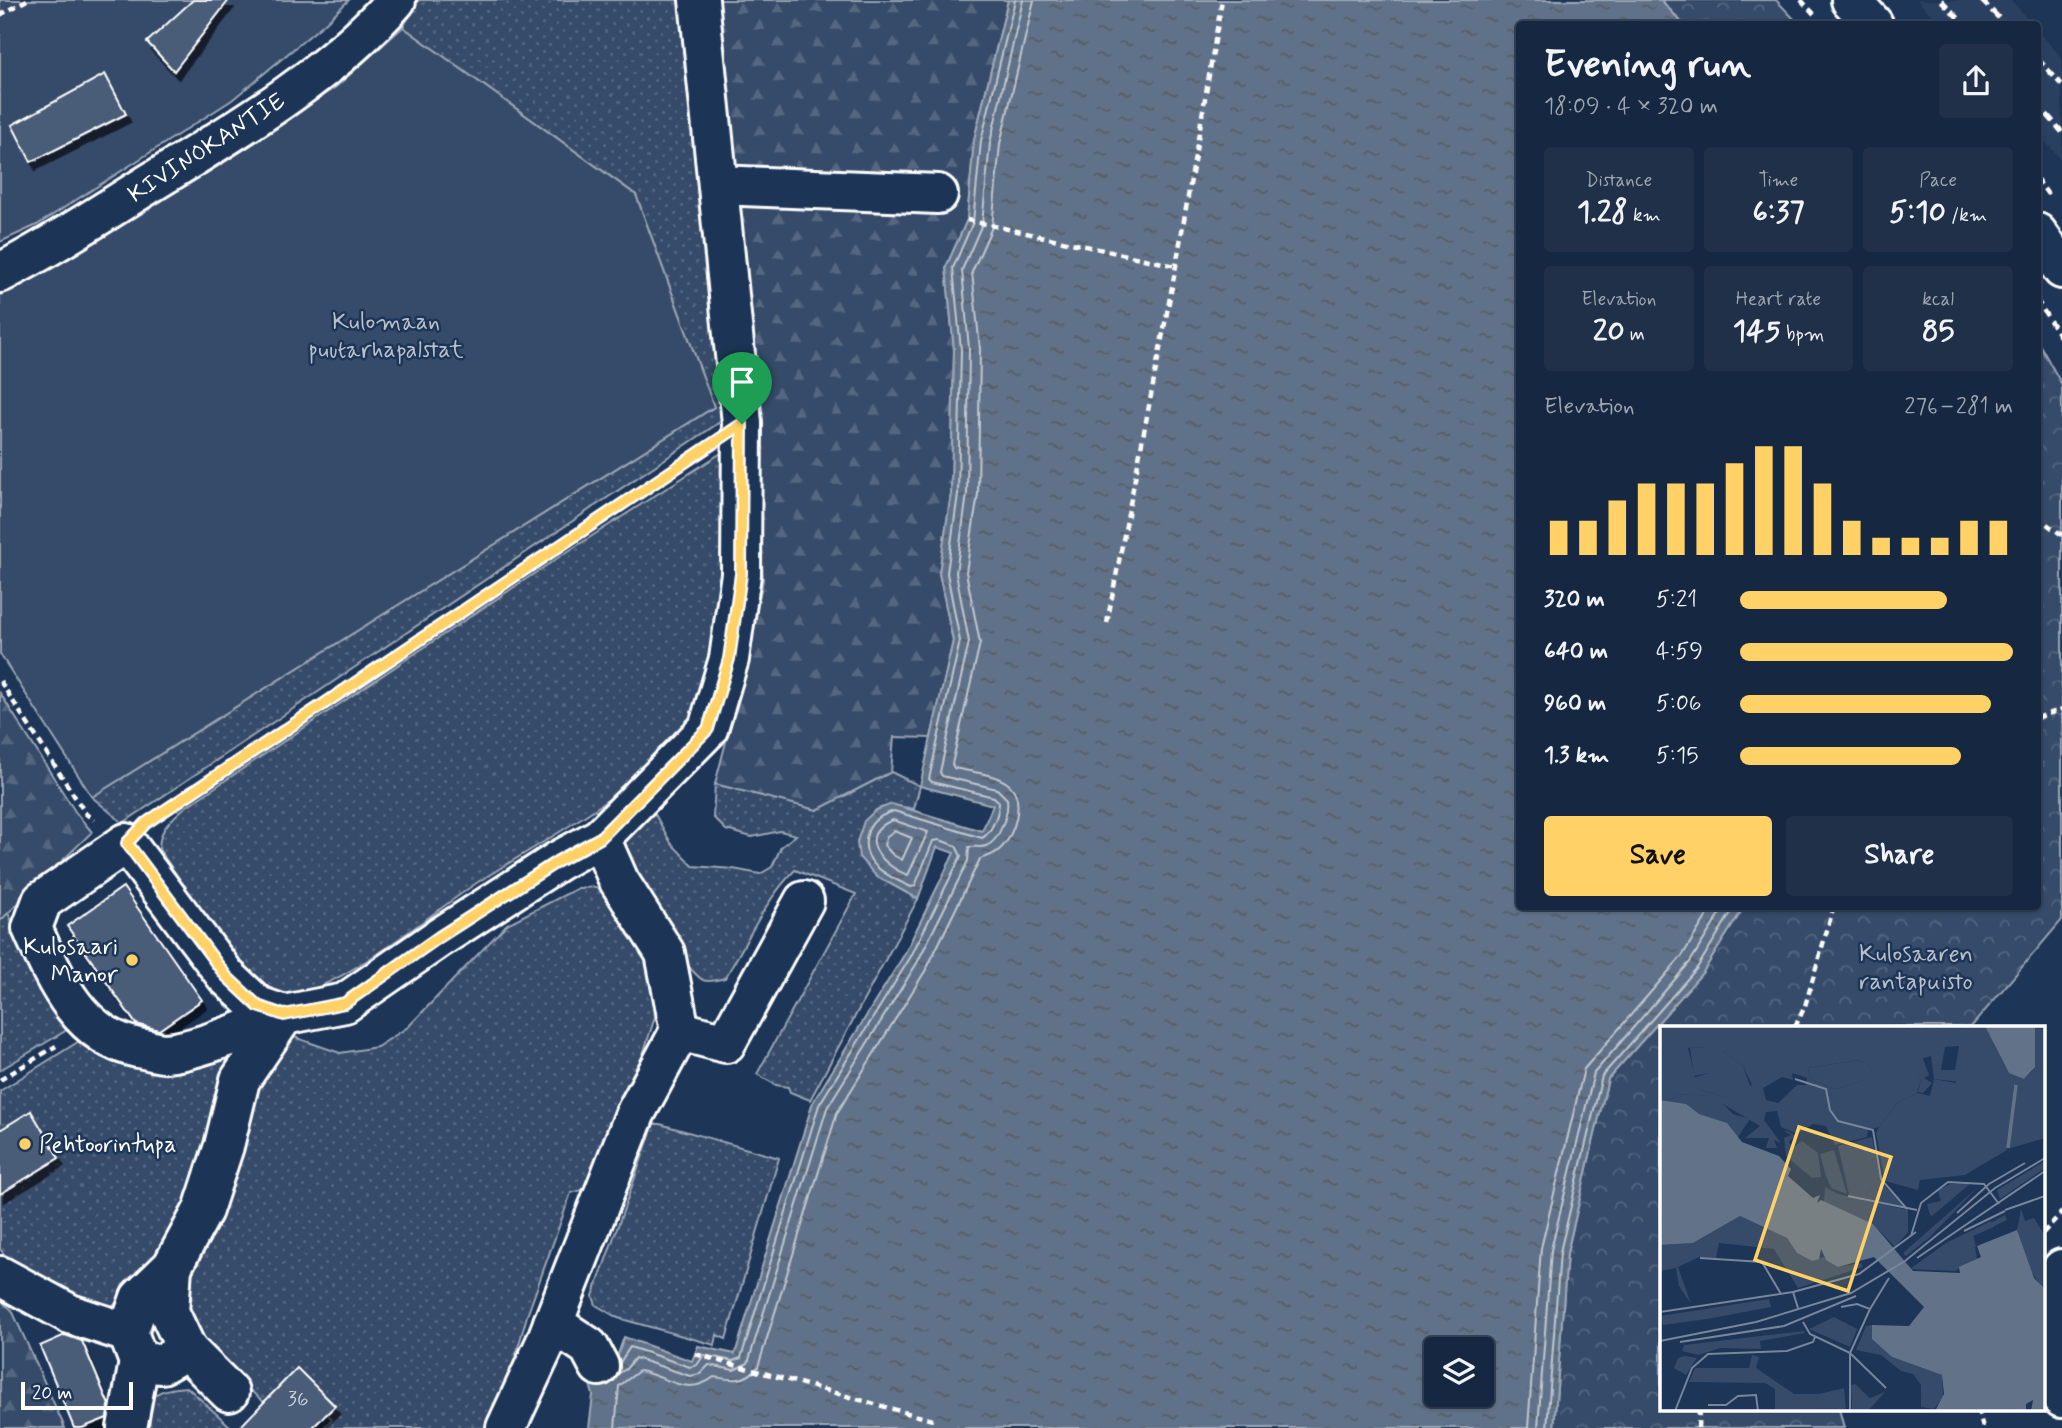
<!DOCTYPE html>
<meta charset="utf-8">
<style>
body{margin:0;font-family:Mynerve,sans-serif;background:#1f3048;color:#f1f3f6;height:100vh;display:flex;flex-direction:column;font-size:26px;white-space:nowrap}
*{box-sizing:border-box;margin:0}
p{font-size:23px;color:#9ea6b1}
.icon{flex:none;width:38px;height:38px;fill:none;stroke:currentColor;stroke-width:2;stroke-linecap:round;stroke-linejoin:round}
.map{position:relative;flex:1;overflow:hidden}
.details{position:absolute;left:1516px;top:21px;width:525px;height:889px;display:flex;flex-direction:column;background:#162841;border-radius:7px;box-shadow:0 2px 5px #0004,0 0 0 2px #35445a}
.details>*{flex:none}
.controls{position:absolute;left:1424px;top:1337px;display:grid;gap:14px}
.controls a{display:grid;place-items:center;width:70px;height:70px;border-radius:7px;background:#162841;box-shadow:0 2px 5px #0004,0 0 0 2px #35445a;font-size:35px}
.scale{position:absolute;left:21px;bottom:18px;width:112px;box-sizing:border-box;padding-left:7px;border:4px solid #fff;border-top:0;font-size:19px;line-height:24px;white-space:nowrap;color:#fff;-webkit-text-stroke:5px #1d3557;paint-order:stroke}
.pin{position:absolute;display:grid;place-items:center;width:60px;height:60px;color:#fff;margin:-72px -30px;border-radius:50% 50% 50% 0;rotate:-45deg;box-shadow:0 0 7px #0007}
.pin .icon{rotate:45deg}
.round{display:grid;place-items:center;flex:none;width:74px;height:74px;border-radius:7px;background:#1f3048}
.head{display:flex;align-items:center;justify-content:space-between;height:119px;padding:0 28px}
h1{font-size:38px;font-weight:800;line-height:52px}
.metrics{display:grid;grid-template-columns:repeat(3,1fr);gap:10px;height:119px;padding:7px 28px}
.metrics div{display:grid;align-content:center;border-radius:7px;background:#1f3048;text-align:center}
.metrics b{font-size:30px;font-weight:800}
.metrics small{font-size:19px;font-weight:400}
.metrics p{font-size:19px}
.chart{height:196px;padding:14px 28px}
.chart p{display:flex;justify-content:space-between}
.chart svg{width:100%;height:126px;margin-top:7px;stroke:#ffd166;stroke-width:6}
.cta{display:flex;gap:14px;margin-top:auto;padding:14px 28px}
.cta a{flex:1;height:80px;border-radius:7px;background:#ffd166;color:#111;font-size:28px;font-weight:800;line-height:80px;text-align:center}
.cta a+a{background:#1f3048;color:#f1f3f6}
ul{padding:0 28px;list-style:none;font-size:23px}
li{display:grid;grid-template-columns:112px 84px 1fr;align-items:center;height:52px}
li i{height:18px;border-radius:9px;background:#ffd166}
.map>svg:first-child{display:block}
.built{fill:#2a4161}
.grass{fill:url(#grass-dots);stroke:#9aa5b4;stroke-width:2}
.forest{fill:url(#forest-firs);stroke:#9aa5b4;stroke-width:2}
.park{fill:url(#park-crowns);stroke:#9aa5b4;stroke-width:2}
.garden{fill:#364b69;stroke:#9aa5b4;stroke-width:2}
.water{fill:url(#water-ripples);stroke:#a0aab8;stroke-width:2;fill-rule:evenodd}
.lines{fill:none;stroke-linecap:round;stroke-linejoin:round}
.shore{stroke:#c0c7d0;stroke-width:2}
.building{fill:#4a5d79;stroke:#fff;stroke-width:2;filter:url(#shadow)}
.minor-casing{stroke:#fff;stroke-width:44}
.major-casing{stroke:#fff;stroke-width:44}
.path{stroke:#fff;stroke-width:4.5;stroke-dasharray:7 5;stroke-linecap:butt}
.minor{stroke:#1d3557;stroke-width:38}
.major{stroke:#1d3557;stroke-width:38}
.rail{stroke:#fff;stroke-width:5;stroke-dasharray:10 5;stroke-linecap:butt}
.route-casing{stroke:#fff;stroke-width:14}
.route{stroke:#ffd166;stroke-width:9}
.poi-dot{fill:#ffd166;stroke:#1d3557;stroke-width:2.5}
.labels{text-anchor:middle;stroke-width:5;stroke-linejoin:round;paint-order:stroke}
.number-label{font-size:21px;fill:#d2d6de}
.street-label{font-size:24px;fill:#fff;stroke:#1d3557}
.park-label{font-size:24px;fill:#b9c0ca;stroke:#1d3557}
.poi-label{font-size:24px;fill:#fff;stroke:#1d3557;text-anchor:end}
.inset-river{fill:none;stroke:#617289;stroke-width:3.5}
.inset-road{fill:none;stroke:#77869a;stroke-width:2}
.view{fill:#ffd166;fill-opacity:0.15;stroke:#ffd166;stroke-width:3.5}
.inset-edge{fill:none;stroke:#fff;stroke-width:3.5}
</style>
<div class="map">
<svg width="2062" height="1428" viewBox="0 0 2062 1428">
<defs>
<pattern id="grass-dots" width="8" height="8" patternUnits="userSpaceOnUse" patternTransform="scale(1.75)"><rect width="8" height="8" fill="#364b69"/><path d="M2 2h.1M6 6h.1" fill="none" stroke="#546680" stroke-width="1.8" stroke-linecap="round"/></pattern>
<pattern id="forest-firs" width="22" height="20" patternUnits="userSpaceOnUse" patternTransform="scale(1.75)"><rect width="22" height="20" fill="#364b69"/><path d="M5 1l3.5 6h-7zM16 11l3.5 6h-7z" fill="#546680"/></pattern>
<pattern id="park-crowns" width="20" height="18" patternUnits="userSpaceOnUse" patternTransform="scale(1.75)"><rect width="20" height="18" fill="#364b69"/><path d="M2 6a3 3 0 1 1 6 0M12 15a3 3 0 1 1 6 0" fill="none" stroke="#546680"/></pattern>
<pattern id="water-ripples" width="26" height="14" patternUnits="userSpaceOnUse" patternTransform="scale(1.75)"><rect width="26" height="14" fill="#617289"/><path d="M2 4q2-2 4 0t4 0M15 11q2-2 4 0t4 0" fill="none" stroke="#555d67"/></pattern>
<filter id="shadow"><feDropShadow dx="4.5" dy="8" stdDeviation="0" flood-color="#0009"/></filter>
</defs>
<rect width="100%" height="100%" fill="#1d3557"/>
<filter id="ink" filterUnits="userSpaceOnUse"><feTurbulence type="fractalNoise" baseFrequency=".0143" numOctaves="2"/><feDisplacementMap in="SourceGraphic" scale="14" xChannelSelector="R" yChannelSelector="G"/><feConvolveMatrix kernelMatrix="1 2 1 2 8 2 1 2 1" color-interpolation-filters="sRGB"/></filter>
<g filter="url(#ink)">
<g class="built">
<polygon points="1917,0 2011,0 2032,24 1941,24"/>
<polygon points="2037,30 2062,58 2062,161 2037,132"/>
</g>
<g class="grass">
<polygon points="419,0 689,0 728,406 720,422 123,823 92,797 714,407 636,195 403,27"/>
<path d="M 726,450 C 728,479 733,510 731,540 C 730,570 719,613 713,644 C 710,662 710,685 702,701 C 667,777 547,838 478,882 C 424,918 338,994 274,1000 L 232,956 L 159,849 C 159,829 171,820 184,808 L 556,559 Z"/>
<path d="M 891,772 L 920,786 L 914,809 C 880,801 868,808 857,842 L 876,876 L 918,899 L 810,1100 L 790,1092 L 788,1087 L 776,1085 L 757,1074 L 856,894 L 795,870 C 764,901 748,941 725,978 C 719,979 710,983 703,980 C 683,970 630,873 615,848 L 652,809 L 671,843 L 693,866 L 733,869 L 760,874 L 772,867 L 781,847 L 796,835 L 780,831 L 752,837 L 726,830 L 713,817 L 715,784 L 817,810 Z"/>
<polygon points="605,887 650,958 655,1017 617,1135 586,1189 571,1193 527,1316 501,1407 490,1428 323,1428 332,1419 327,1414 335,1405 297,1369 264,1402 204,1352 185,1315 184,1273 258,1080 291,1036 340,1053 377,1047 408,1027 507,924 578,888"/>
<polygon points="8,913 47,992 72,1027 0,1070 0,921"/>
<polygon points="81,1040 227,1048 224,1108 194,1202 137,1288 110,1307 63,1301 8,1259 0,1249 0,1194 59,1158 31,1112 0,1130 0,1091"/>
<polygon points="654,1124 660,1124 779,1158 726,1339 717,1335 715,1345 618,1318 596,1305 593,1296"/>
<path d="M 187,1387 L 232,1428 L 134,1428 C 150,1398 150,1389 187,1387 Z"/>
</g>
<g class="forest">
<polygon points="715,0 1008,0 974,140 967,220 946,267 954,350 951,494 939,573 953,641 931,738 894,737 891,772 817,810 715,784 739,692 763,580 752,404"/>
<polygon points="0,693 76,813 92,832 0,921"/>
<polygon points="0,1300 12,1310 65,1428 0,1428"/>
</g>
<g class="park">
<polygon points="1661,0 1776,0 1799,24 1683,24"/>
<polygon points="2037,340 2062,385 2062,920 1971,1027 1661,1027 1661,1409 1839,1409 1844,1428 1554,1428 1567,1253 1608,1079 1703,972 1744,907 2037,906"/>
</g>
<g class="garden">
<polygon points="0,0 349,0 325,23 232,100 37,225 0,242"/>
<polygon points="403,27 636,195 714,407 92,797 0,654 0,295 59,263 336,87"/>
</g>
<path class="water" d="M 1008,0 L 1661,0 L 1683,24 L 1519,24 L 1519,906 L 1744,907 L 1703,972 L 1608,1079 L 1567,1253 L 1554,1428 L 589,1428 L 593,1395 L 589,1381 L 599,1366 L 617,1357 L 624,1337 L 692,1361 L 698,1346 L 735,1354 L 813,1102 L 904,955 L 954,853 L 937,847 L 918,899 L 876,876 L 859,857 L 857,842 L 864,821 L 876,810 L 892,804 L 982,831 L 993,805 L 920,786 L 953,641 L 939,573 L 951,494 L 954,350 L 946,267 L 967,220 L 974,140 ZM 1437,1349 L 1482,1349 L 1482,1395 L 1437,1395 Z"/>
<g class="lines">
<g class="shore">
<path d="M 893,820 L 928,832 L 908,875 C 882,866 854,835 893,820 Z"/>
<polygon points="894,831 912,838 902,860 893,855 884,845 887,836"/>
<path d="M 619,1364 L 630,1347 L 690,1367 L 697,1365 L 704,1355 L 733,1361 L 741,1358 L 819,1105 L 910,958 L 961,856 L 956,846 L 940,840 L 933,841 L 915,886 L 911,887 C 887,876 857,862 868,831 C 872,820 882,815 894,811 L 982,838 C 992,833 999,813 999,802 L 994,797 L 932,782 L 929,779 L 960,641 L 947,573 L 958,494 L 961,350 L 953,268 L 973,222 L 981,141 L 1015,0"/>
<path d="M 618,1374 L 626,1369 L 635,1358 L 690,1376 L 700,1374 L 709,1365 L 734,1370 L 748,1363 L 827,1108 L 917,963 L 968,861 L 969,847 C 975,846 981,848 986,846 C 1000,841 1009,812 1007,799 L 997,789 L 942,776 L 940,772 L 969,642 L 956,573 L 967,494 L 969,349 L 962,270 L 982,224 L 990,143 L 1023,0"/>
<path d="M 615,1428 L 619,1386 L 639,1371 C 667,1376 686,1398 714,1377 C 732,1380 745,1383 758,1367 L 837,1113 L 927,968 L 980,859 C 986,857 994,855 999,850 C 1015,837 1027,797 1007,783 C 993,773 970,772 954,768 L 952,764 L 980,643 L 966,572 L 978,494 L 980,349 L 972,272 L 992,227 L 1000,144 L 1034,0"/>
<polyline points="1528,1428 1541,1248 1584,1069 1682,956 1713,906"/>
<polyline points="1538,1428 1551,1250 1594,1073 1690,962 1725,906"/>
<polyline points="1547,1428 1560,1252 1602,1076 1697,968 1735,906"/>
</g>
</g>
<g class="building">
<polygon points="193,0 229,0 174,71 147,42"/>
<polygon points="105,74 126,114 31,162 12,125"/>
<polygon points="123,887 202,1000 159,1030 136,1024 67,926"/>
<polygon points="31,1111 59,1158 0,1194 0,1130"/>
<polygon points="65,1335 82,1341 109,1405 107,1418 82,1428 74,1428 40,1346"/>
<polygon points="297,1368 335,1406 312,1428 239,1428"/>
</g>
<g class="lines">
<defs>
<g id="minor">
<polyline points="718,185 938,194"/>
<path d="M 0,273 C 53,246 102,213 152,182 C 235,131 332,74 396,0"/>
<polyline points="600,838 619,881 665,953 680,1031"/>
<path d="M 284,1015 C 251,1027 198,1051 165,1053 C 157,1053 147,1049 138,1048 C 78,1036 55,979 32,928 L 42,901 L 126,843 L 226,976 L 258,1006 L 284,1015 L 345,1003 L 439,938 L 558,861 L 600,838 L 708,729 L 729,659 L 741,574 L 742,423 L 699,0"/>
<polyline points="680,1031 726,1043 804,901"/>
<polyline points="172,1267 169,1312 187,1350"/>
<polyline points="2062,1269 2054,1291 2047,1328 2062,1398"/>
<polyline points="0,1276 70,1314 128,1333"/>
<polyline points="553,1323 589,1347 599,1366"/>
<polyline points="229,1392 187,1350 162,1364 139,1362 128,1333 140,1298 172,1267 203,1210 224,1146 240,1080 284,1015"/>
<polyline points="127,1428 139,1362"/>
<polyline points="506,1428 545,1344 635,1114 680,1031"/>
</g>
<g id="major">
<polyline points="1851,0 1873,24"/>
<polyline points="2037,233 2062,269"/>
</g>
</defs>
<use href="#minor" class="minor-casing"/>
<use href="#major" class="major-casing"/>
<g class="path">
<polyline points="1801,0 1815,15"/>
<polyline points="0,15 27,0"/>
<polyline points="2037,179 2049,196"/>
<polyline points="967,220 1176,266"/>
<polyline points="2037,300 2062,340"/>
<polyline points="2037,517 2062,535"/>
<polyline points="1107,623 1176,266 1222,0"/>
<polyline points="0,681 86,814 94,820"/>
<polyline points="2037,718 2062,709"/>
<polyline points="153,818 704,449"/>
<polyline points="1795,1027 1805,1006 1834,906"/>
<polyline points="0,1080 56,1046"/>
<polyline points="2043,1233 2062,1212"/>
<polyline points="695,1354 936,1421"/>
<polyline points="1978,1409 1983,1428"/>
<polyline points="1698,1428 1699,1409"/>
</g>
<use href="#minor" class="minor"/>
<use href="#major" class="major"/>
<g class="rail">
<polyline points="1941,0 1964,24"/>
<polyline points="1981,0 2005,24"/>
<polyline points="2037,58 2062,85"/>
<polyline points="2037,103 2062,132"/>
</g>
</g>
</g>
<g class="lines" filter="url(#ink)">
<defs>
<polygon id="route" points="742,424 741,574 729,659 708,729 600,838 558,861 439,937 345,1003 284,1015 258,1006 226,976 127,843 146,823"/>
</defs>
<use href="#route" class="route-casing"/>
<use href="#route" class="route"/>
</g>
<g class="poi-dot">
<circle cx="132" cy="960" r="7"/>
<circle cx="25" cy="1144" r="7"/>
</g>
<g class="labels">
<g class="number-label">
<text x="298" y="1405">36</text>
</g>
<g class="street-label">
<text transform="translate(206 147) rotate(-33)" y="8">KIVINOKANTIE</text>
</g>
<g class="park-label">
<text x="386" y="329">Kulomaan<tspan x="386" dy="28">puutarhapalstat</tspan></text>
<text x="1916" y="961">Kulosaaren<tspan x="1916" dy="28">rantapuisto</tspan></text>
</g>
<g class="poi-label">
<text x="118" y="954">Kulosaari<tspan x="118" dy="28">Manor</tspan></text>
<text x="39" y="1152" text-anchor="start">Pehtoorintupa</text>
</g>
</g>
<g transform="translate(1660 1026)">
<rect width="385" height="385" fill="#1d3557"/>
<path d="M 262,30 L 269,49 L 264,52 L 272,57 L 263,67 L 258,66 L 261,54 L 252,35 ZM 199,34 L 210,40 L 212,52 L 176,63 L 150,53 L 148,42 ZM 122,104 L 129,106 L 137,110 L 129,115 L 132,122 L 142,115 L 158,127 L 161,151 L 152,152 L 126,130 L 124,112 L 131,109 ZM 178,120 L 190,168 L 205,168 L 221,156 L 244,181 L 189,169 ZM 174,124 L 187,168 L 171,162 L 166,150 L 160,128 ZM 385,135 L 385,142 L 340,173 L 337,164 ZM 317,162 L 269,212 L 246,230 L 243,227 ZM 25,330 L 37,332 L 26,349 L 14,342 L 18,332 Z" fill="#364b69"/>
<path d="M 0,0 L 325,0 L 349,47 L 364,53 L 372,45 L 385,11 L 385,112 L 347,123 L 354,62 L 274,53 L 271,30 L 253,35 L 261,54 L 257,67 L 237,77 L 219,101 L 208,104 L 207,111 L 175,119 L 166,100 L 153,98 L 137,108 L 121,101 L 117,85 L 106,86 L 104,94 L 121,117 L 114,114 L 117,122 L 106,122 L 109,112 L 85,112 L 100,100 L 49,70 L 19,68 L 6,77 L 0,74 ZM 299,20 L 295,44 L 281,44 L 285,21 ZM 46,21 L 63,25 L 83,40 L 92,59 L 68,72 L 38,63 L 28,22 ZM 199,34 L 210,40 L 211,52 L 176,63 L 150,53 L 148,42 ZM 132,47 L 147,52 L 146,59 L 137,59 L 118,77 L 106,74 L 103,62 L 122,51 L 133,54 ZM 311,157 L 272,190 L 270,189 L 267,178 L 281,175 L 278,164 L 290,158 ZM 165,161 L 178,168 L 248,184 L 248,206 L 235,221 L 213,198 L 164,176 ZM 345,189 L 347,194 L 313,210 L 317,233 L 295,245 L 283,223 ZM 109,273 L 111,281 L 47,293 L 3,299 L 0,290 ZM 144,305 L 145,307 L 100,315 L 101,323 L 60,322 L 39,329 L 22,325 L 24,319 ZM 92,329 L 99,331 L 96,342 L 134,368 L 159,368 L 155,374 L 129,381 L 131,385 L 115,385 L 115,363 L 105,357 L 29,356 L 35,342 L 89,342 Z" fill="#364b69" fill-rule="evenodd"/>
<path d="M 19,68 L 55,70 L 73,88 L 90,93 L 78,111 L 5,82 L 0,75 L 6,77 Z" fill="#364b69"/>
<path d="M 211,0 L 385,0 L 385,43 L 375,41 L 358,53 L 349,47 L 336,18 L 317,27 L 311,15 L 300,10 L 269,25 ZM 361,183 L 365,195 L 374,192 L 385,210 L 385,266 L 370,244 L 357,204 ZM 80,190 L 127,212 L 137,227 L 152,235 L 163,231 L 178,241 L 201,237 L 203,241 L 138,262 L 114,223 L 59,217 L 56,232 L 39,231 L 18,241 L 31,278 L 19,260 L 16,242 L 0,245 L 0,219 L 33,217 ZM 331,195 L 334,201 L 313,210 L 316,221 L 306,224 L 295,245 L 250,243 L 286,217 ZM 174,291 L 197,303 L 190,321 L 149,303 ZM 212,299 L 217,316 L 232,331 L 282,349 L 283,372 L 274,383 L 261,381 L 261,359 L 253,348 L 241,345 L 221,329 L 196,324 L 206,300 ZM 195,358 L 210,372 L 225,366 L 208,385 L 192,385 L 191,359 ZM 184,362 L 186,385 L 131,385 L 125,379 L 130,372 L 155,374 L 159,368 Z" fill="#364b69"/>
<path d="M 58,8 L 63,25 L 83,40 L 94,71 L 68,72 L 38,63 L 33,52 L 48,47 L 34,50 L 30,22 L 45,21 L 46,9 ZM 317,27 L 325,40 L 334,38 L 345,57 L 354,62 L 347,124 L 305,149 L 260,154 L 258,164 L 225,155 L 216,107 L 219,101 L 237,77 L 257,67 L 270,70 L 274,53 L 296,57 L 299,47 ZM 194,40 L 196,52 L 172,56 L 170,44 ZM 212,111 L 221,156 L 205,168 L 190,168 L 178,120 Z" fill="#364b69"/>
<path d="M 325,0 L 375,0 L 375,41 L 364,53 L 349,47 ZM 0,74 L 26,78 L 39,88 L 67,97 L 82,116 L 119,130 L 131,143 L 128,150 L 153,172 L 160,169 L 157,177 L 161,174 L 213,198 L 253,245 L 300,247 L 299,241 L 321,231 L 317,220 L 357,204 L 374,252 L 385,263 L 385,385 L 371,385 L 373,374 L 366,378 L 366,385 L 275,385 L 284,368 L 282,349 L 232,331 L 212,313 L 212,299 L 249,300 L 264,281 L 214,231 L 178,241 L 166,234 L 161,223 L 159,233 L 152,235 L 137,227 L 127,212 L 80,190 L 33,217 L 0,219 Z" fill="#617289"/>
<path class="inset-river" d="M 348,122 L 356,59"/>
<path class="inset-road" d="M 135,53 L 166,63 L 170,84 L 178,95 L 213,104 L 221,153 L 247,183M 188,170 L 257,184M 345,184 L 385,170M 297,187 L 329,158 L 365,137M 304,205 L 345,185M 251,210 L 261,177 L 288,156 L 324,158 L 339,178M 40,232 L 102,236 L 121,268M 257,232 L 385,145M 181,281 L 197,278 L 210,283 L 229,252M 138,282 L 133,266 L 199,248 L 256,206M 0,286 L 133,266M 143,296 L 150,308 L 190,327M 0,315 L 96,296 L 191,267 L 245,235 L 335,162 L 385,132M 20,316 L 124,300 L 196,270M 190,327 L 226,362M 190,327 L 210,283M 48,379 L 66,379 L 78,370 L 96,369 L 98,385M 15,385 L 32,342 L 48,328 L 127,325 L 153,316 L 155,311M 190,385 L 190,327"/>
<path class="view" d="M 139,101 L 231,131 L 188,265 L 95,234 Z"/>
<rect width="385" height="385" class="inset-edge"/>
</g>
</svg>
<div class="controls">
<a><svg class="icon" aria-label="layers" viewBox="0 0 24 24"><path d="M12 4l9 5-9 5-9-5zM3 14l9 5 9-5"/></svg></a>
</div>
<div class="scale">20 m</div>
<div class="pin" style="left:742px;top:424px;background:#1e9e55"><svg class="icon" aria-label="arrive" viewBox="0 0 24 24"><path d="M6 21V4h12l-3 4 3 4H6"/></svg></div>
<section class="details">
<div class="head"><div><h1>Evening run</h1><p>18:09 · 4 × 320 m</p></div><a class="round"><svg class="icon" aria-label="share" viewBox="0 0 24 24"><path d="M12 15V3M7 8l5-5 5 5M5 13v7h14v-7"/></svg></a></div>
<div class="metrics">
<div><p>Distance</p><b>1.28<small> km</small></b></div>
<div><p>Time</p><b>6:37</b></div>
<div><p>Pace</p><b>5:10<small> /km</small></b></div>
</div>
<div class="metrics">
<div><p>Elevation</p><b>20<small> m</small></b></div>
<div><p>Heart rate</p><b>145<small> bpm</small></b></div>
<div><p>kcal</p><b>85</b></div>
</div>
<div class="chart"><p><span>Elevation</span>276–281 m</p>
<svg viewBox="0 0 160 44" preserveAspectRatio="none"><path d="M5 44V32M15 44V32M25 44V25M35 44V19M45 44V19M55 44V19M65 44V12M75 44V6M85 44V6M95 44V19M105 44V32M115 44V38M125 44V38M135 44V38M145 44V32M155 44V32"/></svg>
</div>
<ul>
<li><b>320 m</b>5:21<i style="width:76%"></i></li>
<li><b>640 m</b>4:59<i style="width:100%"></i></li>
<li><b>960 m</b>5:06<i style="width:92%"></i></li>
<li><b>1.3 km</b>5:15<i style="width:81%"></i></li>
</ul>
<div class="cta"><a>Save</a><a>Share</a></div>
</section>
</div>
